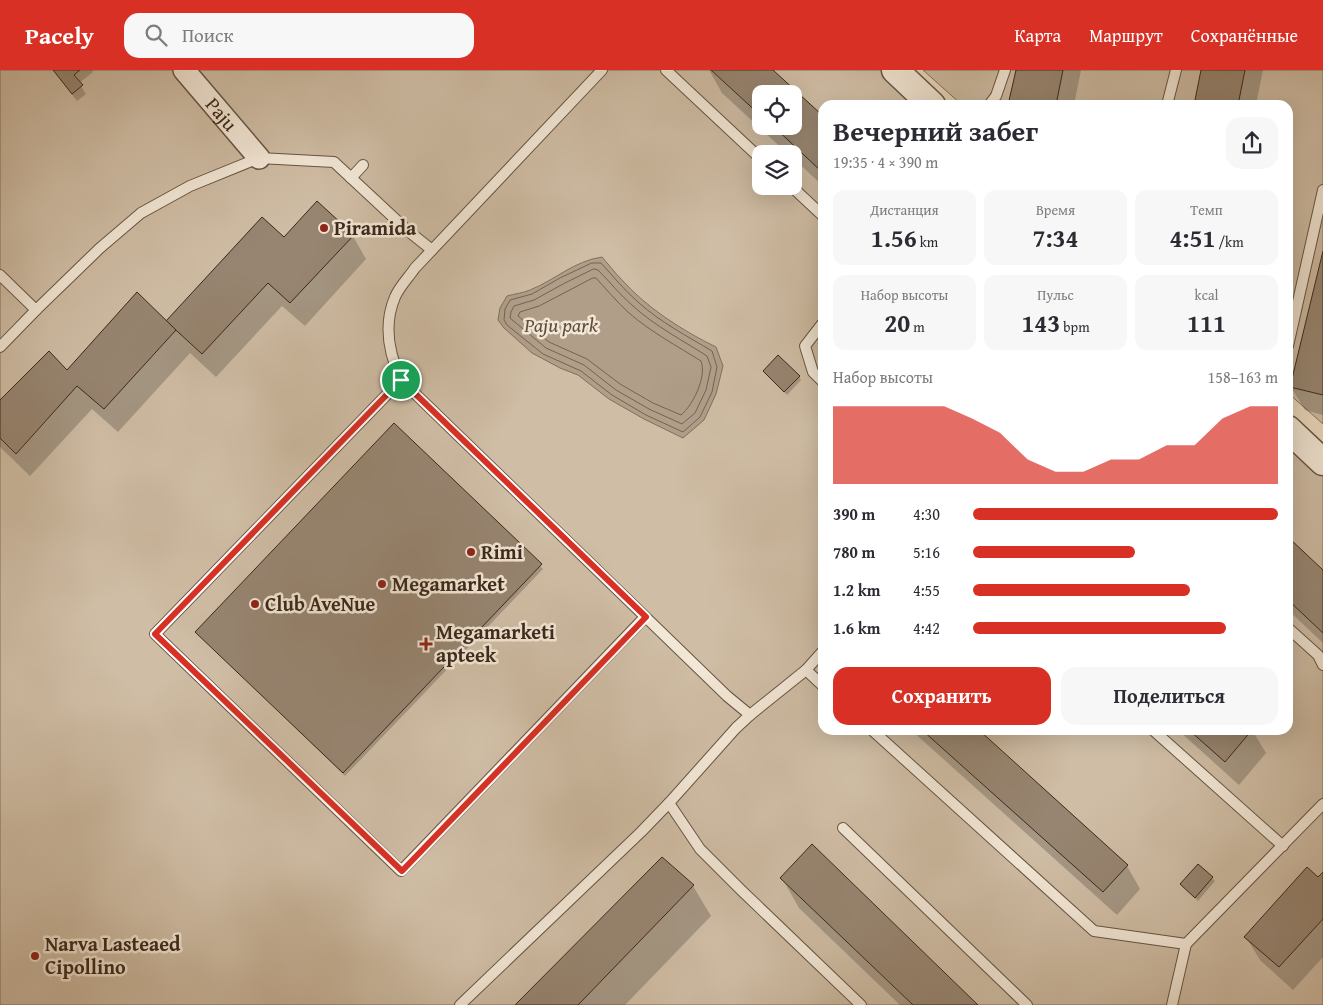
<!DOCTYPE html>
<html lang="ru">
<meta charset="utf-8">
<style>
body{margin:0;font-family:"Gentium Book Plus",serif;background:#f7f7f7;color:#2b2b33;height:100vh;display:flex;flex-direction:column;font-size:19px;white-space:nowrap}
*{box-sizing:border-box;margin:0}
p{font-size:16px;color:#7c7c81}
.icon{flex:none;width:28px;height:28px;fill:none;stroke:currentColor;stroke-width:2;stroke-linecap:round;stroke-linejoin:round}
.map{position:relative;flex:1;overflow:hidden}
.sheet{position:absolute;left:818px;top:30px;width:475px;height:635px;display:flex;flex-direction:column;background:#fff;border-radius:15px;box-shadow:0 5px 20px #0002}
.sheet>*{flex:none}
.buttons{position:absolute;left:752px;top:15px;display:grid;gap:10px}
.buttons a{display:grid;place-items:center;width:50px;height:50px;border-radius:10px;background:#fff;box-shadow:0 5px 20px #0002;font-size:25px}
.pin{position:absolute;display:grid;place-items:center;width:42px;height:42px;color:#fff;margin:-21px;border:2px solid #fff;border-radius:50%;box-shadow:0 1px 5px #0007}
.round{display:grid;place-items:center;flex:none;width:52px;height:52px;border-radius:15px;background:#f7f7f7}
.overview{display:flex;align-items:center;justify-content:space-between;height:85px;padding:0 15px}
h1{font-size:28px;font-weight:700;line-height:38px}
.metrics{display:grid;grid-template-columns:repeat(3,1fr);gap:8px;height:85px;padding:5px 15px}
.metrics div{display:grid;align-content:center;border-radius:12px;background:#f7f7f7;text-align:center}
.metrics b{font-size:25px;font-weight:700}
.metrics small{font-size:14px;font-weight:400}
.metrics p{font-size:14px}
.chart{height:140px;padding:10px 15px}
.chart p{display:flex;justify-content:space-between}
.chart svg{width:100%;height:90px;margin-top:5px;fill:#d93025;opacity:.7}
.primary-button{display:flex;gap:10px;margin-top:auto;padding:10px 15px}
.primary-button a{flex:1;height:58px;border-radius:15px;background:#d93025;color:#fff;font-size:20px;font-weight:700;line-height:58px;text-align:center}
.primary-button a+a{background:#f7f7f7;color:#2b2b33}
ul{padding:0 15px;list-style:none;font-size:16px}
li{display:grid;grid-template-columns:80px 60px 1fr;align-items:center;height:38px}
li i{height:12px;border-radius:6px;background:#d93025}
header{display:flex;align-items:center;gap:30px;box-sizing:border-box;height:70px;padding:0 25px;background:#d93025;color:#fff}
header strong{font-size:24px}
nav{display:flex;gap:28px;margin-inline-start:auto;font-size:18px}
.search{width:350px;height:45px;background:#f7f7f7;display:flex;align-items:center;gap:12px;box-sizing:border-box;padding:0 18px;border-radius:15px;color:#7c7c81;font-size:19px}
.map>svg:first-child{display:block}
.green{fill:#cfbda5;stroke:#847260;fill-rule:evenodd}
.water{fill:#b09e89;stroke:#816f5d}
.shadow{fill:#0003;fill-rule:evenodd}
.lines{fill:none;stroke-linecap:round;stroke-linejoin:round}
.shore{stroke:#756352;stroke-width:1}
.building{fill:#978571;stroke:#3a281b}
.service-casing{stroke:#675544;stroke-width:12}
.minor-casing{stroke:#675544;stroke-width:24}
.tertiary-casing{stroke:#675544;stroke-width:29}
.service{stroke:#f3e8d7;stroke-width:10}
.minor{stroke:#f3e8d7;stroke-width:21}
.tertiary{stroke:#f3e8d7;stroke-width:26}
.route-casing{stroke:#fff;stroke-width:10}
.route{stroke:#d93025;stroke-width:6}
.poi-dot{fill:#8f2418;stroke:#f3e8d7;stroke-width:2}
.labels{text-anchor:middle;stroke-width:5;stroke-linejoin:round;paint-order:stroke}
.street-label{font-size:20px;fill:#3a281b;stroke:#f3e8d7}
.poi-label{font-size:20px;font-weight:bold;fill:#3a281b;stroke:#f3e8d7;text-anchor:start}
.park-label{font-size:20px;font-style:italic;fill:#5f4d3e;stroke:#f3e8d7}
</style>
<header>
<strong>Pacely</strong>
<div class="search"><svg class="icon" aria-label="search" viewBox="0 0 24 24"><circle cx="10" cy="10" r="6"/><path d="M15 15l6 6"/></svg>Поиск</div>
<nav><a>Карта</a><a>Маршрут</a><a>Сохранённые</a></nav>
</header>
<div class="map">
<svg width="1323" height="935" viewBox="0 0 1323 935">
<rect width="100%" height="100%" fill="#eddbc1"/>
<filter id="stains"><feTurbulence type="fractalNoise" baseFrequency=".004" numOctaves="4"/><feColorMatrix values="0 0 0 0 .2 0 0 0 0 .09 0 0 0 0 .02 0 0 0 .5 -.17"/></filter>
<radialGradient id="worn" r=".72"><stop offset=".6" stop-color="#630" stop-opacity="0"/><stop offset="1" stop-color="#630" stop-opacity=".3"/></radialGradient>
<g class="green">
<path d="M 0,0 L 901,0 L 937,35 L 822,35 L 822,660 L 1288,660 L 1288,368 L 1323,401 L 1323,935 L 0,935 ZM 761,24 L 794,24 L 794,56 L 761,56 ZM 761,84 L 794,84 L 794,116 L 761,116 Z"/>
<polygon points="923,0 1323,0 1323,354 1288,323 1288,35 962,35"/>
</g>
<path class="water" d="M 602,187 C 609,195 615,203 622,210 C 647,238 683,261 716,277 L 723,296 L 716,324 L 704,350 L 683,368 L 644,349 L 609,329 L 578,305 L 560,298 L 532,283 L 504,258 L 498,250 L 500,238 L 507,226 C 514,224 523,223 530,220 C 555,210 574,191 602,187 Z"/>
<g class="shadow">
<polygon points="53,0 92,0 93,2 79,13 86,24 77,31"/>
<path d="M 709,0 L 772,0 L 822,47 L 822,115 L 794,89 L 794,84 L 788,84 L 722,23 ZM 761,24 L 794,24 L 794,56 L 761,56 Z"/>
<polygon points="1017,0 1081,0 1074,35 1009,35"/>
<polygon points="1202,0 1263,0 1256,35 1195,35"/>
<polygon points="353,166 366,189 305,256 282,236 216,307 190,283 118,362 92,339 30,406 0,377 0,331 67,302 166,252 284,168"/>
<polygon points="1323,186 1323,345 1305,340 1291,317"/>
<polygon points="764,302 799,306 801,310 787,325"/>
<polygon points="394,355 543,499 345,706 196,562"/>
<polygon points="1288,469 1323,502 1323,573 1288,540"/>
<polygon points="911,660 978,660 1127,796 1140,819 1117,845"/>
<polygon points="1178,660 1252,660 1266,683 1239,715"/>
<polygon points="1198,795 1215,811 1198,831 1181,814"/>
<polygon points="1323,804 1323,887 1293,920 1260,890 1246,867"/>
<polygon points="782,808 976,935 900,935 799,838"/>
<polygon points="693,816 711,846 625,935 517,935"/>
</g>
<g class="lines">
<g class="shore">
<path d="M 592,193 L 601,193 C 613,206 624,220 638,232 C 660,252 687,266 712,281 L 717,297 L 712,322 L 700,347 L 683,362 L 646,345 L 612,325 L 581,301 L 543,284 L 507,255 L 504,250 L 505,239 L 510,230 L 532,224 L 560,208 Z"/>
<path d="M 594,199 L 598,200 C 610,212 620,225 633,236 C 655,256 682,270 707,286 L 711,297 L 706,320 L 695,343 L 682,354 L 649,339 L 616,320 L 584,295 L 546,278 L 510,248 L 511,242 L 514,236 L 534,230 L 563,214 Z"/>
<path d="M 593,208 L 596,208 C 607,220 617,232 629,243 C 651,262 677,276 701,291 C 707,307 693,335 681,345 L 653,333 L 620,314 L 587,289 L 549,272 L 518,246 L 520,242 L 539,236 Z"/>
</g>
</g>
<g class="building">
<polygon points="53,0 80,0 74,5 83,15 72,24"/>
<polygon points="711,0 773,0 822,45 822,102 773,56 794,56 794,24 761,24 761,46"/>
<polygon points="1016,0 1063,0 1056,35 1008,35"/>
<polygon points="1201,0 1245,0 1238,35 1194,35"/>
<polygon points="317,131 354,165 290,233 268,213 202,284 166,251 262,147 284,167"/>
<polygon points="1323,181 1323,325 1290,317"/>
<polygon points="137,222 176,260 104,339 77,316 16,384 0,368 0,330 49,281 67,300"/>
<polygon points="778,285 800,306 784,322 763,301"/>
<polygon points="394,353 542,494 343,703 195,562"/>
<polygon points="1288,467 1323,500 1323,563 1288,530"/>
<polygon points="922,660 979,660 1128,795 1103,822"/>
<polygon points="1189,660 1252,660 1225,692"/>
<polygon points="812,774 978,935 913,935 780,808"/>
<polygon points="662,787 694,815 578,935 515,935"/>
<polygon points="1198,794 1213,807 1195,828 1180,814"/>
<polygon points="1307,797 1318,807 1323,802 1323,849 1279,897 1244,867"/>
</g>
<g class="lines">
<defs>
<g id="service">
<path d="M 602,0 L 415,198 C 409,207 399,217 395,227 C 383,255 389,284 401,310 L 727,626 L 750,645 L 736,658 L 669,733 L 700,779 L 741,820 L 861,935"/>
<polyline points="666,0 761,89"/>
<polyline points="989,35 996,26 1005,0"/>
<polyline points="1167,35 1176,0"/>
<polyline points="351,108 363,95"/>
<polyline points="791,116 822,145"/>
<polyline points="0,205 36,240"/>
<polyline points="822,254 805,276 813,302 822,311"/>
<polyline points="1288,276 1323,120"/>
<polyline points="0,277 36,240 100,178 141,143 190,116 259,88 334,92 407,160 432,180"/>
<polyline points="401,310 155,564 401,801 645,547"/>
<polyline points="1288,558 1318,585 1323,595"/>
<polyline points="806,600 822,615"/>
<polyline points="750,645 806,600 822,582"/>
<polyline points="872,660 1094,861 1186,874"/>
<polyline points="1153,660 1283,776"/>
<polyline points="843,758 1027,935"/>
<polyline points="460,935 641,762 669,733"/>
<polyline points="1172,935 1186,874 1323,734"/>
</g>
<g id="minor">
<path id="s1" d="M 184,0 L 259,88"/>
</g>
<g id="tertiary">
<polyline points="895,0 932,35"/>
<polyline points="1288,359 1323,392"/>
</g>
</defs>
<use href="#service" class="service-casing"/>
<use href="#minor" class="minor-casing"/>
<use href="#tertiary" class="tertiary-casing"/>
<use href="#service" class="service"/>
<use href="#minor" class="minor"/>
<use href="#tertiary" class="tertiary"/>
</g>
<g class="lines">
<defs>
<polygon id="route" points="401,310 646,547 402,801 155,564"/>
</defs>
<use href="#route" class="route-casing"/>
<use href="#route" class="route"/>
</g>
<g class="poi-dot">
<circle cx="324" cy="158" r="5"/>
<circle cx="471" cy="482" r="5"/>
<circle cx="382" cy="514" r="5"/>
<circle cx="255" cy="534" r="5"/>
<path d="M423.5 566.5h5v5h5v5h-5v5h-5v-5h-5v-5h5z"/>
<circle cx="35" cy="886" r="5"/>
</g>
<g class="labels">
<g class="street-label">
<text dy="7" stroke="none"><textPath href="#s1" startOffset="58">Paju</textPath></text>
</g>
<g class="poi-label">
<text x="334" y="165">Piramida</text>
<text x="481" y="489">Rimi</text>
<text x="392" y="521">Megamarket</text>
<text x="265" y="541">Club AveNue</text>
<text x="436" y="569">Megamarketi<tspan x="436" dy="23">apteek</tspan></text>
<text x="45" y="881">Narva Lasteaed<tspan x="45" dy="23">Cipollino</tspan></text>
</g>
<g class="park-label">
<text x="561" y="262">Paju park</text>
</g>
</g>
<rect width="100%" height="100%" filter="url(#stains)"/>
<rect width="100%" height="100%" fill="url(#worn)"/>
</svg>
<div class="buttons">
<a><svg class="icon" aria-label="locate" viewBox="0 0 24 24"><circle cx="12" cy="12" r="6"/><path d="M12 2v4M12 18v4M2 12h4M18 12h4"/></svg></a>
<a><svg class="icon" aria-label="layers" viewBox="0 0 24 24"><path d="M12 4l9 5-9 5-9-5zM3 14l9 5 9-5"/></svg></a>
</div>
<div class="pin" style="left:401px;top:310px;background:#1e9e55"><svg class="icon" aria-label="arrive" viewBox="0 0 24 24"><path d="M6 21V4h12l-3 4 3 4H6"/></svg></div>
<section class="sheet">
<div class="overview"><div><h1>Вечерний забег</h1><p>19:35 · 4 × 390 m</p></div><a class="round"><svg class="icon" aria-label="share" viewBox="0 0 24 24"><path d="M12 15V3M7 8l5-5 5 5M5 13v7h14v-7"/></svg></a></div>
<div class="metrics">
<div><p>Дистанция</p><b>1.56<small> km</small></b></div>
<div><p>Время</p><b>7:34</b></div>
<div><p>Темп</p><b>4:51<small> /km</small></b></div>
</div>
<div class="metrics">
<div><p>Набор высоты</p><b>20<small> m</small></b></div>
<div><p>Пульс</p><b>143<small> bpm</small></b></div>
<div><p>kcal</p><b>111</b></div>
</div>
<div class="chart"><p><span>Набор высоты</span>158–163 m</p>
<svg viewBox="0 0 160 44" preserveAspectRatio="none"><path d="M0 44V6L10 6L20 6L30 6L40 6L50 12L60 19L70 32L80 38L90 38L100 32L110 32L120 25L130 25L140 12L150 6L160 6V44z"/></svg>
</div>
<ul>
<li><b>390 m</b>4:30<i style="width:100%"></i></li>
<li><b>780 m</b>5:16<i style="width:53%"></i></li>
<li><b>1.2 km</b>4:55<i style="width:71%"></i></li>
<li><b>1.6 km</b>4:42<i style="width:83%"></i></li>
</ul>
<div class="primary-button"><a>Сохранить</a><a>Поделиться</a></div>
</section>
</div>
